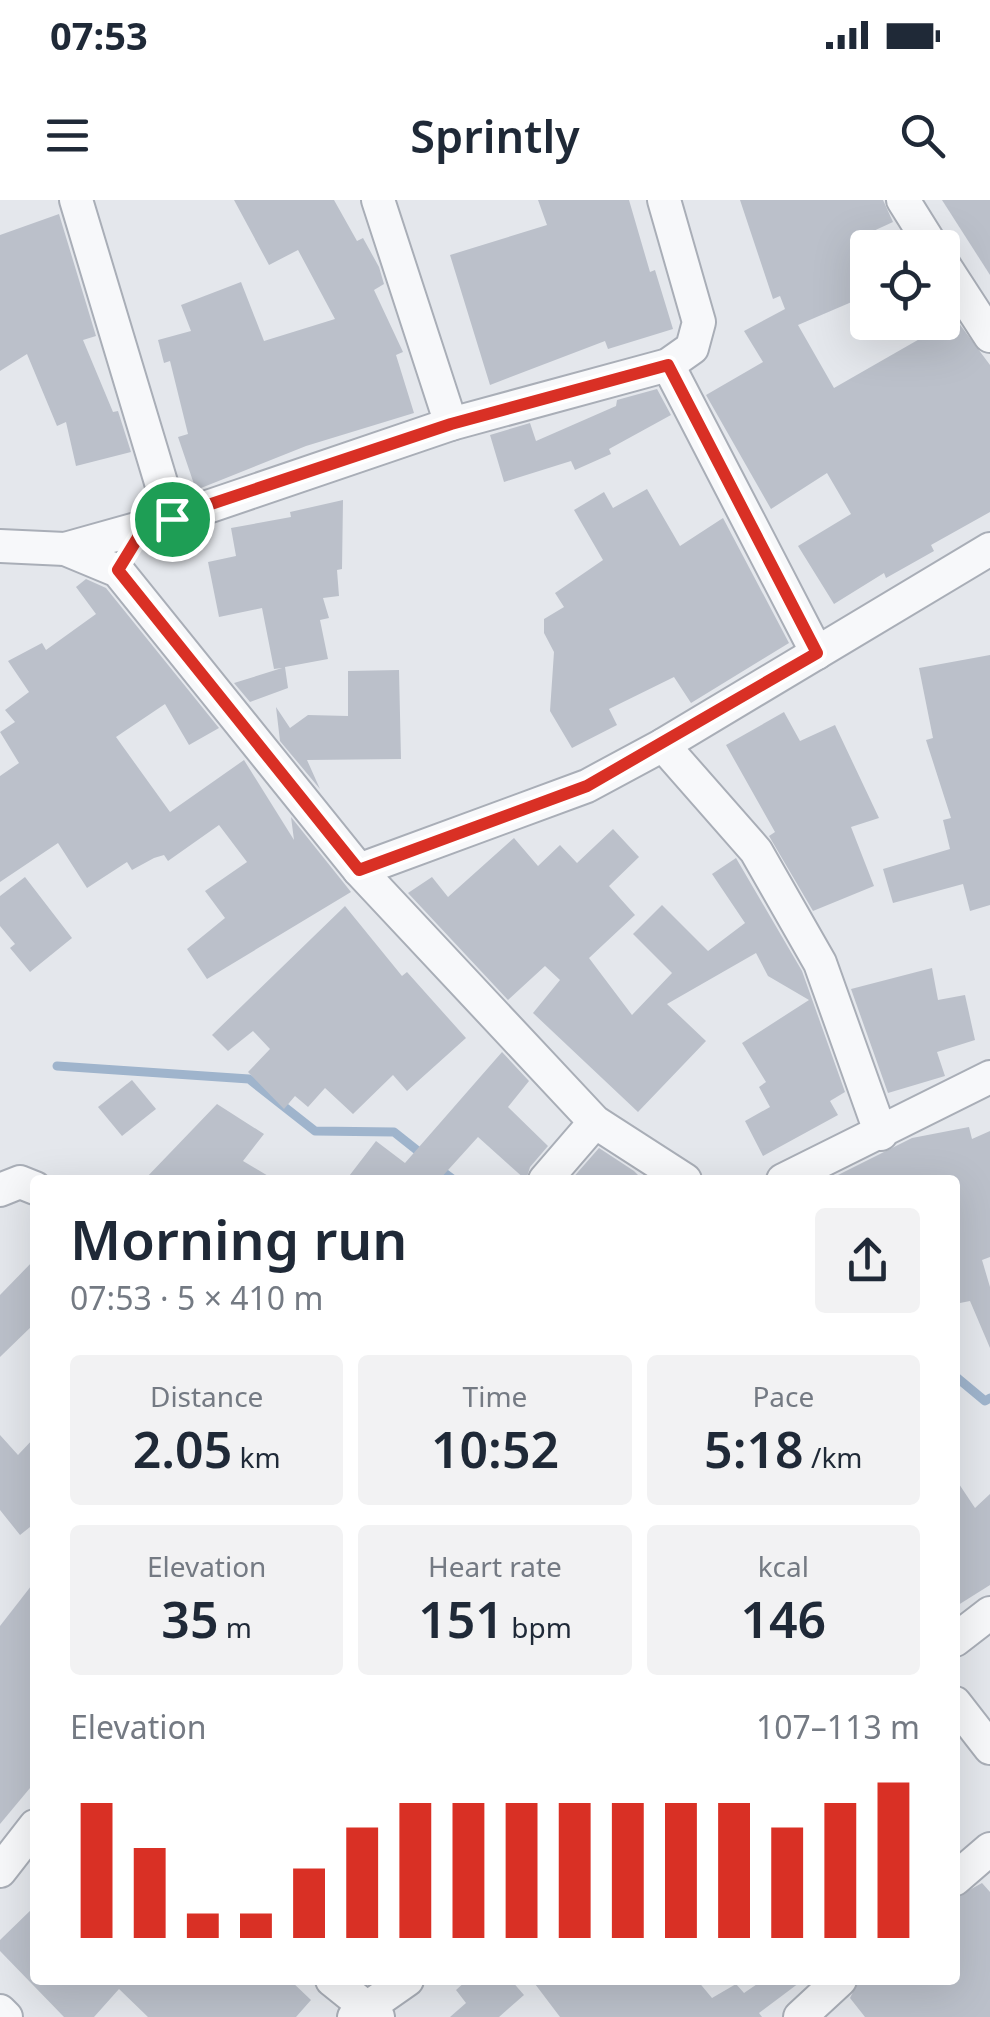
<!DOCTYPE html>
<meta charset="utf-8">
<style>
body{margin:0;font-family:"Noto Sans",sans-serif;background:#f2f2f3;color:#1f2937;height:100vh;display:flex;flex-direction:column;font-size:38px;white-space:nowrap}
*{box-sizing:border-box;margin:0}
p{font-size:32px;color:#747a83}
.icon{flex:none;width:55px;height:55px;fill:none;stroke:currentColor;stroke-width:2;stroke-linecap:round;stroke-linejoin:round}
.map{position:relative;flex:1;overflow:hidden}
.sheet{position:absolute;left:30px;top:975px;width:930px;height:810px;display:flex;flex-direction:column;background:#fff;border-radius:10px;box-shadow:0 10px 40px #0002}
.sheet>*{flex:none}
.fabs{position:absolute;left:850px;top:30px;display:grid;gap:20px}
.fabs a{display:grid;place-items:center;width:110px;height:110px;border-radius:10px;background:#fff;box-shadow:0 10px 40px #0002;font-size:50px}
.pin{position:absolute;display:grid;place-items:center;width:85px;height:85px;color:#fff;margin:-42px;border:5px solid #fff;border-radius:50%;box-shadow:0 2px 10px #0007}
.round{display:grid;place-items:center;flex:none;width:105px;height:105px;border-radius:10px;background:#f2f2f3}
.summary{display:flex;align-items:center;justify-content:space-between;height:170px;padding:0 40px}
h1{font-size:55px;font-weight:600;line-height:75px}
.metrics{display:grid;grid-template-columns:repeat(3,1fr);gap:15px;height:170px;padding:10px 40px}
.metrics div{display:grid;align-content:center;border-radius:10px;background:#f2f2f3;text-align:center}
.metrics b{font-size:50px;font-weight:600}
.metrics small{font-size:28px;font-weight:400}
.metrics p{font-size:28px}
.chart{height:280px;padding:20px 40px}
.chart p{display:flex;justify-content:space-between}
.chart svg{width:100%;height:180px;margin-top:10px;stroke:#d93025;stroke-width:6}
.status{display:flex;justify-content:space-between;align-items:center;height:70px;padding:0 50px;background:#fff;direction:ltr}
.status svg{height:28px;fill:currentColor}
header{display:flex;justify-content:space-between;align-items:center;height:130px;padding:0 40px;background:#fff;font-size:45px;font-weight:600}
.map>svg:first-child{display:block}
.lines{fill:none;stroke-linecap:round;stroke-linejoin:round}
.stream{stroke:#9fb4cc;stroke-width:9}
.building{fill:#bbc0ca}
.street-casing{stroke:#a9aeb7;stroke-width:36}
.street{stroke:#f7f8fa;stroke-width:32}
.route-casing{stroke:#fff;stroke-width:20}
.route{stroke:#d93025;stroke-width:12}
</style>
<div class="status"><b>07:53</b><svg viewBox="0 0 49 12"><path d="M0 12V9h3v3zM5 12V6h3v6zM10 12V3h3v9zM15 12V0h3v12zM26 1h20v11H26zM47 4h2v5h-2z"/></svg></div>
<header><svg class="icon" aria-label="menu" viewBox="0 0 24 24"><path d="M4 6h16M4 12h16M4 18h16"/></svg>Sprintly<svg class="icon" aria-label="search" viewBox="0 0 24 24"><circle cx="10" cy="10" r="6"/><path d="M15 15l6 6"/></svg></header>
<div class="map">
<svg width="990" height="1817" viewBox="0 0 990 1817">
<rect width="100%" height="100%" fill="#e4e7ec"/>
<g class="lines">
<g class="stream">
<polyline points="57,866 249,879 315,931 394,932 423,955"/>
<polyline points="438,968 454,980"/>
<polyline points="955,1176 985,1201 990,1198"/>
</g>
</g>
<g class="building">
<polygon points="234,0 334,0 357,41 363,38 379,67 384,84 374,90 403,152 396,155 414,213 306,246 196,290 178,237 188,234 170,161 164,163 158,140 191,131 181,105 241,82 264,141 335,119 298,50 269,65"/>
<polygon points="538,0 629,0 650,72 655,70 673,129 608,149 605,141 490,185 450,55 547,25"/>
<polygon points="740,0 883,0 893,22 869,33 877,48 868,48 868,95 798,125 834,188 923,137 920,132 952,114 990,165 990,312 931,345 934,351 886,378 884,373 834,404 798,346 851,314 827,273 771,309 706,195 763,162 744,131 785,109 780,96 773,99"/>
<polygon points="942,0 990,0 990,75"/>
<polygon points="59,14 96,136 83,140 113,212 118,211 131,252 76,266 66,222 57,226 27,154 0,171 0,35"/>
<polygon points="657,189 671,215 609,249 611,254 575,270 571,261 504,282 490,235 530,223 536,241 616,206 617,200"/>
<polygon points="647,289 680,346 723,318 789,443 691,503 674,477 609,509 617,525 572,548 550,511 554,452 544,433 544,419 564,407 555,393 603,360 574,310 604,292 613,308"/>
<polygon points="343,300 342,369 337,370 339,396 323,398 329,418 320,420 328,459 285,467 288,488 250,502 234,483 282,468 274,469 262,408 219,417 208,362 236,356 231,328 291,317 290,312"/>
<polygon points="86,379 106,388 219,528 189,545 165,504 116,537 170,612 244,560 294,640 291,617 351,692 207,779 187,749 225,718 205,691 247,662 219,625 168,661 164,655 154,658 132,670 127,662 87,688 58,643 0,682 0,576 19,563 0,532 15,522 5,510 29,492 8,461 42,443 46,450 96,414 76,387"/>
<polygon points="990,455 990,705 970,711 963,684 893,703 883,669 950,649 943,620 951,618 926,540 933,538 919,468"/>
<polygon points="399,470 401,559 307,560 320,589 280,541 276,507 290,528 308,515 348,516 348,471"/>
<polygon points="784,512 800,541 835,525 879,618 851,627 874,686 813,711 769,636 775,632 726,545"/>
<polygon points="613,629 639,657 609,686 635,715 589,758 632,815 672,773 633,734 662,705 708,751 745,723 712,674 736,658 802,771 845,892 830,901 838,915 763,956 745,921 770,907 759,887 766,882 742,843 809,800 768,776 756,753 667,804 706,841 638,912 533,813 560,780 545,766 508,800 408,693 432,677 448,697 514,638 538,666 560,645 577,663"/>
<polygon points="25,677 72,738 30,772 10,748 15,744 0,726 0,696"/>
<polygon points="345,706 402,776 407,772 466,838 407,891 393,875 353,914 325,888 308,907 295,896 284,909 248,872 270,849 253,831 228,851 212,835"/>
<polygon points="932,768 938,800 965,795 975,840 937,852 945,876 888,893 851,789"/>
<polygon points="502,852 529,881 508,907 548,946 530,967 526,980 478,937 439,980 346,980 376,941 405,963"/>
<polygon points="132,880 156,909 122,936 98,907"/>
<polygon points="217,904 264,934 243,961 275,980 144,980"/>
<polygon points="969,927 972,939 990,931 990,1057 982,1060 990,1087 990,1148 970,1101 955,1104 955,980 828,980 912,938"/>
<polygon points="599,948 634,971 643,980 571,980"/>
<polygon points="35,1059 35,1123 0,1157 0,1095"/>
<polygon points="0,1235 18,1255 35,1237 35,1323 20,1335 0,1310"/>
<polygon points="955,1278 975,1308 990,1294 990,1385 955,1407"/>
<polygon points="35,1381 35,1582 0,1624 0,1426"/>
<polygon points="982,1683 990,1692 990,1817 865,1817 850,1798 859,1780 955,1780 955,1698"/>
<polygon points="35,1706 35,1780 290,1780 311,1800 296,1817 148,1817 119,1789 94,1817 64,1817 0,1751 0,1740"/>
<polygon points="467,1780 511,1780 524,1795 499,1817 450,1817 466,1803 456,1790"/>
<polygon points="532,1780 697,1780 712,1798 736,1784 744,1793 763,1780 803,1780 759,1813 762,1817 560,1817"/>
</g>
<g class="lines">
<defs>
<g id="street">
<polyline points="76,0 172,319"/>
<polyline points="378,0 451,224"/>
<polyline points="903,0 933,48"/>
<polyline points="942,62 990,136"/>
<polyline points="668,165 817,453"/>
<polyline points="0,346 65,349 118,371 359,670 595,922 685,980"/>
<polyline points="65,349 172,319 451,224 668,165 692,148 699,122 664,0"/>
<polyline points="663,545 756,651 820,763 881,934"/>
<polyline points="359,670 587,586 663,545 990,349"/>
<polyline points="545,980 595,922"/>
<polyline points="783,980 990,877"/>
<polyline points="0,990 20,982 35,988"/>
<polyline points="955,1440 990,1413"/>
<polyline points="955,1503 990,1548"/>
<polyline points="0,1671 35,1626"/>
<polyline points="955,1679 990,1649"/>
<polyline points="332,1780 378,1817"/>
<polyline points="0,1811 6,1817"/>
<polyline points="354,1817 407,1780"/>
<polyline points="800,1817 840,1780"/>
</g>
</defs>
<use href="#street" class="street-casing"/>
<use href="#street" class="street"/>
</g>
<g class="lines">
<defs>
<polygon id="route" points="668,165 817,453 587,586 359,670 118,370 145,326 451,224"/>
</defs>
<use href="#route" class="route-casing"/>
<use href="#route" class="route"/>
</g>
</svg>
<div class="fabs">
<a><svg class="icon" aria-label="locate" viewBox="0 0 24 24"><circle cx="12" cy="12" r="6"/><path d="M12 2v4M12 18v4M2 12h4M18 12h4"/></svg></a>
</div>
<div class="pin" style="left:172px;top:319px;background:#1e9e55"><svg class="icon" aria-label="arrive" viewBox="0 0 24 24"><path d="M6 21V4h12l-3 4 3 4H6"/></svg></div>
<section class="sheet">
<div class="summary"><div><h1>Morning run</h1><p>07:53 · 5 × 410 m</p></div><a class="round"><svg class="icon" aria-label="share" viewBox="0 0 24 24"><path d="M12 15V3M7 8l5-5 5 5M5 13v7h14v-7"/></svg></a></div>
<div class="metrics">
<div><p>Distance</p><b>2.05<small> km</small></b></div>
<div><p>Time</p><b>10:52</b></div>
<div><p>Pace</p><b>5:18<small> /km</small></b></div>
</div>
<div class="metrics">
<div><p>Elevation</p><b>35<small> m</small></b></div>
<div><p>Heart rate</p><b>151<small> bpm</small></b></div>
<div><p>kcal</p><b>146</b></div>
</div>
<div class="chart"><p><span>Elevation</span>107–113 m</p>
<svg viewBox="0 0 160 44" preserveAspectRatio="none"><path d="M5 44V11M15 44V22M25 44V38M35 44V38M45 44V27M55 44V17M65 44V11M75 44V11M85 44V11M95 44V11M105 44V11M115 44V11M125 44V11M135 44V17M145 44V11M155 44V6"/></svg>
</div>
</section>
</div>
